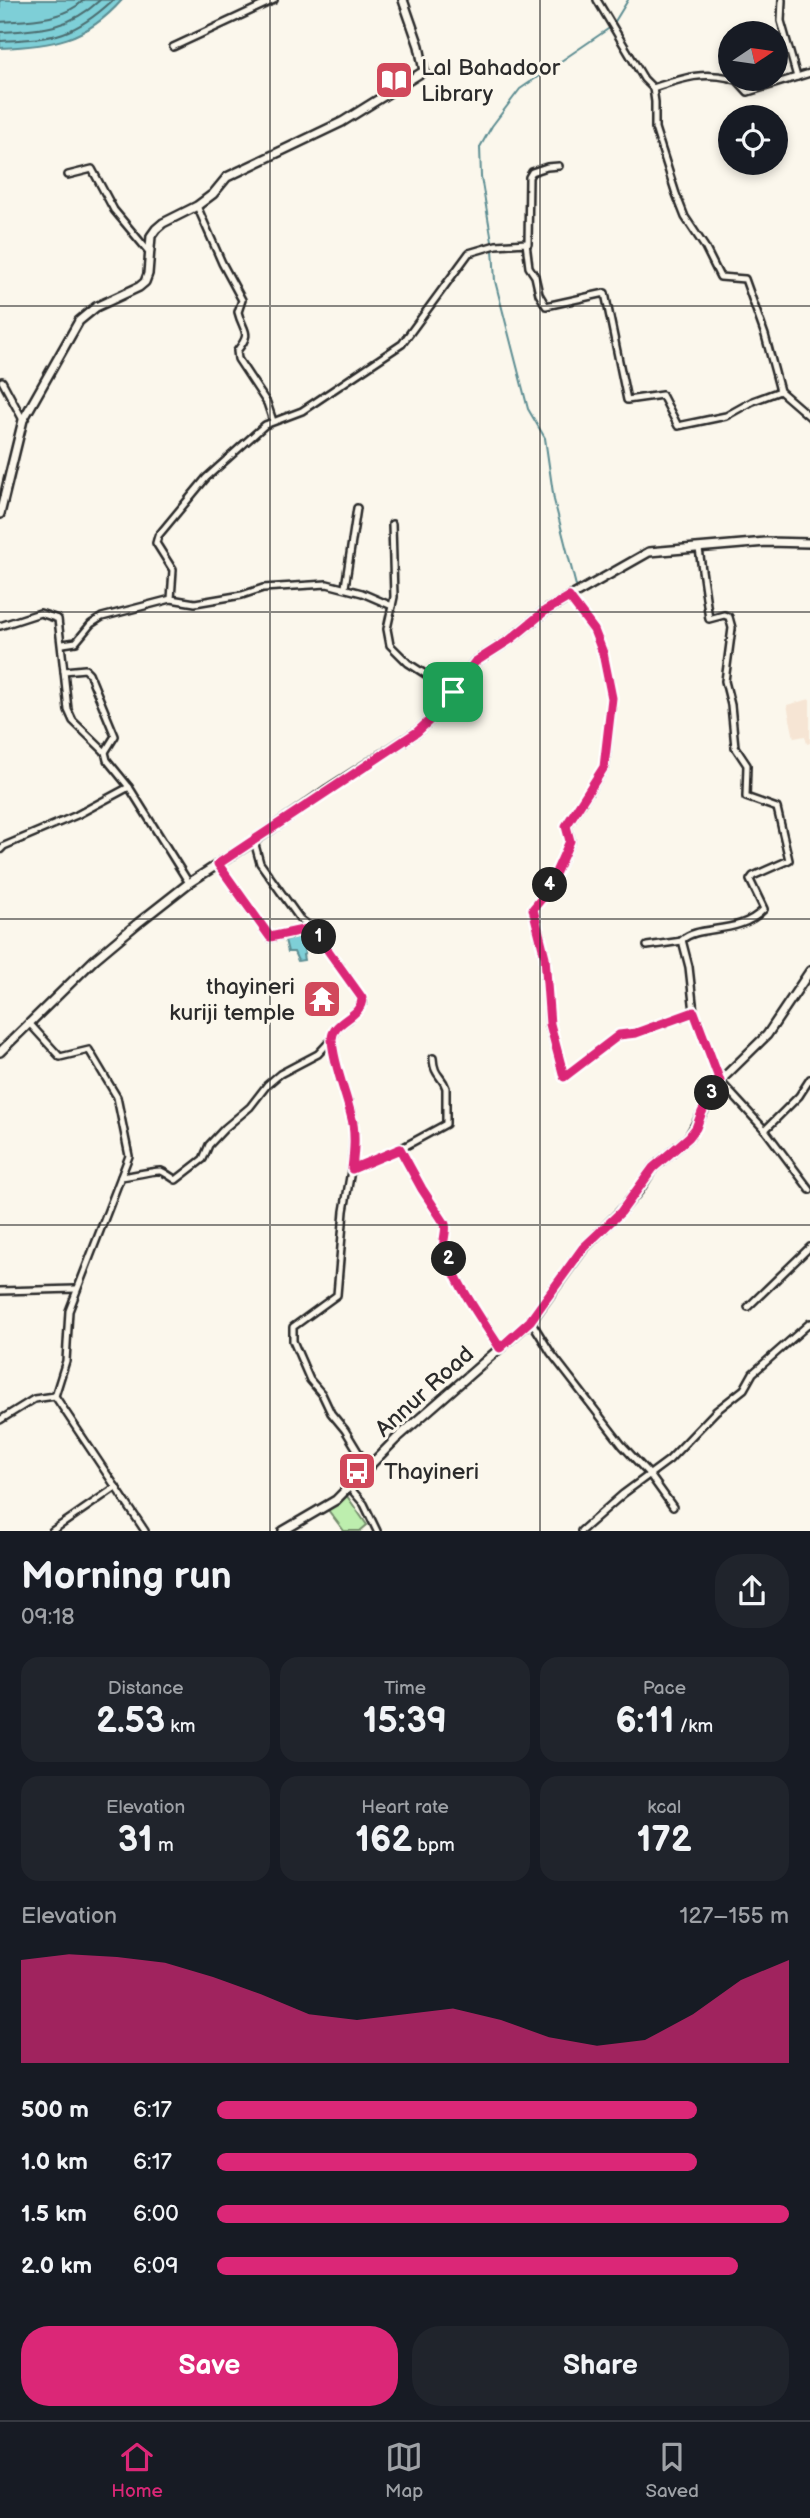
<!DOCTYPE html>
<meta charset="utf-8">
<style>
body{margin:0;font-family:"Balsamiq Sans",sans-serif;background:#20242c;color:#f1f3f6;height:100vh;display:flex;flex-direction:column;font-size:26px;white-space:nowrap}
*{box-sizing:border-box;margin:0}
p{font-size:23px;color:#9ea1a6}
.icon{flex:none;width:38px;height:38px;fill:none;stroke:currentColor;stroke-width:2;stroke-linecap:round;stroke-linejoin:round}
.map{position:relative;height:1531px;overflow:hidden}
.panel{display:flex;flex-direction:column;background:#171b24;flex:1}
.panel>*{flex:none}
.needle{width:46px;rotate:77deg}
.buttons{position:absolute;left:718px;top:21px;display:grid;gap:14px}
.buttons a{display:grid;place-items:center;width:70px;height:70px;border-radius:50%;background:#171b24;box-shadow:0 4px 10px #0003;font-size:35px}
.pin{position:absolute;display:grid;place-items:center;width:60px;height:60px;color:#fff;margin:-30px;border-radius:14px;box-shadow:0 4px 10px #0006}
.km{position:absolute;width:35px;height:35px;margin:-18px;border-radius:50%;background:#222;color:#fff;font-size:19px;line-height:35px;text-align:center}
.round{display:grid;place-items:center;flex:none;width:74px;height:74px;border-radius:28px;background:#20242c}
.headline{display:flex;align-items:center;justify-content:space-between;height:119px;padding:0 21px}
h1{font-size:38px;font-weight:700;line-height:52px}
.figures{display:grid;grid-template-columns:repeat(3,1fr);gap:10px;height:119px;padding:7px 21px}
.figures div{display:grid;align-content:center;border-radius:18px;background:#20242c;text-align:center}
.figures b{font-size:35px;font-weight:700}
.figures small{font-size:19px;font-weight:400}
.figures p{font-size:19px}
.chart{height:196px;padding:14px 21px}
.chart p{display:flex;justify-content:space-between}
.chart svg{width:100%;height:126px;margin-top:7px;fill:#db2777;opacity:.7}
.primary-button{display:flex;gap:14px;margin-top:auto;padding:14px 21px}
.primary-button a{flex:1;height:80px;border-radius:28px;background:#db2777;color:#fff;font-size:28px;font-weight:700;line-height:80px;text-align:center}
.primary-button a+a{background:#20242c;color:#f1f3f6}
ul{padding:0 21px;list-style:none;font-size:23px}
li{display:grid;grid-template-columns:112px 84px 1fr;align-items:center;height:52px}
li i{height:18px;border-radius:9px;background:#db2777}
.dock{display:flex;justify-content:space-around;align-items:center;height:98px;border-top:2px solid #363941;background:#171b24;font-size:19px;color:#9ea1a6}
.dock a{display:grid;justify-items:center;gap:4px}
.dock .selected{color:#db2777}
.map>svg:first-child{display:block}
.built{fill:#f6e5d4}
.pitch{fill:#bdeeae;stroke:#748c6c;stroke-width:2}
.water{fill:#7ecfd7;stroke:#5d8d92;stroke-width:2}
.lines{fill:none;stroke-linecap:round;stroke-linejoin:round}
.shore{stroke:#4c6d70;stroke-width:2}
.stream{stroke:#5d8d92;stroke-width:2}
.minor-casing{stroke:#2b2b2b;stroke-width:10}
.secondary-casing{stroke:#2b2b2b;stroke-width:12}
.minor{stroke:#fbf7ec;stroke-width:5}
.secondary{stroke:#fbf7ec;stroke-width:7}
.route-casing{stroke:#fff;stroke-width:14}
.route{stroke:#db2777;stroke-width:9}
.grid{fill:none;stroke:#2b2b2b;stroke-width:2;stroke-opacity:0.55}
.labels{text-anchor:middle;stroke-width:6;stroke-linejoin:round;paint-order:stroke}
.poi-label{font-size:23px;fill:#2b2b2b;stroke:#fbf7ec;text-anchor:start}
.street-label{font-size:23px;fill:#2b2b2b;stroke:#fbf7ec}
</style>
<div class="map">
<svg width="810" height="1531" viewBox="0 0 810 1531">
<rect width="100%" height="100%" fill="#fbf7ec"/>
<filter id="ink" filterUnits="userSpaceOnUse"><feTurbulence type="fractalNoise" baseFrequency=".0143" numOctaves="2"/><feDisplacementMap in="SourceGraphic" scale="14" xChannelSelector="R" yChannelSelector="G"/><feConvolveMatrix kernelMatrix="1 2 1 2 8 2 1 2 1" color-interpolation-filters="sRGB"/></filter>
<g filter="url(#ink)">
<polygon class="built" points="810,699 810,743 807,744 805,736 794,738 787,705"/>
<polygon class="pitch" points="347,1496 367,1525 360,1531 344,1531 328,1510"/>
<g class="water">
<path d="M 0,0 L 122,0 C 86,41 52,46 0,48 Z"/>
<polygon points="300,936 305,954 303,955 304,960 298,961 294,952 288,952 285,940"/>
</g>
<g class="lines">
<g class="shore">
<path d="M 0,22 C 29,20 62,21 84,0"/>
<path d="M 0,32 C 41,30 69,29 100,0"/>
<path d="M 0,41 C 54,38 72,38 113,0"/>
</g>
<g class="stream">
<polyline points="614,23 628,0"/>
<polyline points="492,241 481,177 480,147 492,126 520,89 611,27"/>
<polyline points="493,249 495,281 528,409 545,438 554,500 576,586"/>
</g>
<defs>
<g id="minor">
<path d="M 597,0 L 644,79 L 653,88 C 681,79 700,71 730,78"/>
<polyline points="782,0 781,21 797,77"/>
<polyline points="173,47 274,0"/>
<polyline points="732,79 737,80 748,92 810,73"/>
<polyline points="653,88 655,102 655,128 676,194 685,217 705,247 720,277 745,279 765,335 780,391 810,417"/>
<polyline points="68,175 92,169 114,210 149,252"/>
<path d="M 197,206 L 222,263 L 242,300 L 238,312 C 243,333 253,331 237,351 L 238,359 L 267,403 L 273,421"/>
<polyline points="528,244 529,177 532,172 547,167 559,166"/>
<polyline points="2,381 23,420"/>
<polyline points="392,524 394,597 387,629 390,645 408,663 453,692"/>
<polyline points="345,587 357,508"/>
<polyline points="569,597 594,630 603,653 612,698 605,767 567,826 571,841 547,892 533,909 545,957 549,1024 564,1077 619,1035 636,1033 694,1012 720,1081 765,1130 810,1190"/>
<polyline points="392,606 362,593 327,584 263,588 242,595 195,603 171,599 173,570 156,543 158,536 206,478 265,425 302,411 402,344 469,253 496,245 526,243 529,267 535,276 539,294 546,306 605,293 627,400 662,395 678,426 726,416 753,401 780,391"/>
<polyline points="0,626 40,613 58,619 64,671 85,669 89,673 115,736 105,752 107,760 129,787 189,883"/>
<polyline points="63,644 76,642 91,624 102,617 171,599"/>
<polyline points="64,671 68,710 73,721 105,752"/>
<polyline points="254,841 260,863 300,919 312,928 322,941 351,982 363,1002 349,1019 337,1027 332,1039 337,1068 352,1115 354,1132 352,1165 344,1211 337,1295 293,1327 293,1341 310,1380 322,1394 331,1413 345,1430 368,1468"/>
<polyline points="0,850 4,846 77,815 129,787"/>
<polyline points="218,864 270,938 311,928"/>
<polyline points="647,946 682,941"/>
<path d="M 694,1012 L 689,967 L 682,940 C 699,924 739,936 764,909 L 750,880 L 753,876 L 789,860 L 777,808 L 746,797 L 747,765 L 735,747 L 731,705 L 725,681 L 732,628 L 729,617 L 724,615 L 709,619 L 699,549"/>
<polyline points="30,1024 60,1057 89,1050 117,1097 129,1156 69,1311 66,1361 55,1396 145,1531"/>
<polyline points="765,1130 799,1096 810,1079"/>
<path d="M 400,1149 L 422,1189 L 445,1224 C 447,1232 443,1237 444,1245 C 450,1276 484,1321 500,1348"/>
<path d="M 352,1169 L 400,1149 L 446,1124 L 446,1088 C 442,1075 434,1077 433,1058"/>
<path d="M 121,1177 C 130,1176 156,1170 161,1171 C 166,1173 171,1177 176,1180 L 203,1159 L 209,1145 L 225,1128 L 250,1107 L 267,1085 L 280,1074 L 318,1054 L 332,1039"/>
<polyline points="0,1291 76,1289"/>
<polyline points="748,1307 810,1247"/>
<polyline points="531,1321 551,1353 622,1445 650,1475 673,1507"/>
<polyline points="0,1420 34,1399 55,1396"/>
<polyline points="350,1488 364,1504 377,1531"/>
<polyline points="52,1531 116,1487"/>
<polyline points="581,1531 623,1494 669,1460 716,1411 744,1389 753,1373 810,1323"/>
</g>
<g id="secondary">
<polyline points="0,514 23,420 79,321 96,307 139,287 145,282 148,274 151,236 156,229 163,223 197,206 213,194 227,177 342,122 424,71 419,46 403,0"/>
<polyline points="0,1052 95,959 138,923 189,883 254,841 328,789 417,732 434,716 475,662 511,639 545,611 649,552 766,542 810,543"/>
<polyline points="283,1531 336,1500 396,1439 531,1321 583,1249 621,1211 639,1190 653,1168 689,1137 720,1081 767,1035 810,971"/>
</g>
</defs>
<use href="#minor" class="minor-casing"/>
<use href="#secondary" class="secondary-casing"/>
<use href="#minor" class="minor"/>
<use href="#secondary" class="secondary"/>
</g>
</g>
<g class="lines" filter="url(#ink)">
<defs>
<path id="route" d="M 569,597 L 594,630 L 603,653 L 612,698 L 604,767 L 566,826 L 570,841 L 547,892 L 533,909 L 545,957 L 550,1024 L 563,1073 L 564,1077 L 619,1035 L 636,1033 L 694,1012 L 720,1081 L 702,1112 L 696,1128 L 689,1137 L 653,1168 L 621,1212 L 583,1248 L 530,1321 L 500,1348 C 483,1321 450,1276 444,1245 C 443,1237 447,1232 445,1224 L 422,1189 L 400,1149 L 352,1169 C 354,1152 356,1132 351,1115 C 345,1090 334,1066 332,1040 C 331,1021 362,1018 362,998 L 312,928 L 270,937 L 218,864 L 417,732 L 434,716 L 475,662 L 511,639 L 545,611 Z"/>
</defs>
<use href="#route" class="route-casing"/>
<use href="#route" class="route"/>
</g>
<path class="grid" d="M 270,0 L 270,1531M 540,0 L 540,1531M 0,306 L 810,306M 0,612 L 810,612M 0,919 L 810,919M 0,1225 L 810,1225"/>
<defs>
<symbol id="library-square" viewBox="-11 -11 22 22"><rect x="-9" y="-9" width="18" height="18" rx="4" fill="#d1495b" stroke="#fbf7ec"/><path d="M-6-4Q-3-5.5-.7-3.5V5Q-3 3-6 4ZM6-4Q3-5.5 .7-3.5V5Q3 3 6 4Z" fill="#fff"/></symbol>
<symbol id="temple-square" viewBox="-11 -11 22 22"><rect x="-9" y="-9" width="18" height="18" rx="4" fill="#d1495b" stroke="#fbf7ec"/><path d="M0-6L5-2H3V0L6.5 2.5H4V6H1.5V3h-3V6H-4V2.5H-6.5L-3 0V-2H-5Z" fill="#fff"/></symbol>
<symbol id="bus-square" viewBox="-11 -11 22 22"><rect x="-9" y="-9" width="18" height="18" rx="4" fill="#d1495b" stroke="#fbf7ec"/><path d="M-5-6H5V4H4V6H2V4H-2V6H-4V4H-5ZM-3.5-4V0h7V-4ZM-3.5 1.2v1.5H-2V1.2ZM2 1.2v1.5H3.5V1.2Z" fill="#fff"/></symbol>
</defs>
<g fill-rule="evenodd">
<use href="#library-square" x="372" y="58" width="44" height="44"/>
<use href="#temple-square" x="300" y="977" width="44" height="44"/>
<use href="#bus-square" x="335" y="1449" width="44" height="44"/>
</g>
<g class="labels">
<g class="poi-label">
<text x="421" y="75">Lal Bahadoor<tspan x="421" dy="26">Library</tspan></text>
<text x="295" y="994" text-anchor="end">thayineri<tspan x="295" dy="26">kuriji temple</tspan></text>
<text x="384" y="1479">Thayineri</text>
</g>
<g class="street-label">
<text transform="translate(424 1391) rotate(-42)" y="8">Annur Road</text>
</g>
</g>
</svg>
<div class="buttons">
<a><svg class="needle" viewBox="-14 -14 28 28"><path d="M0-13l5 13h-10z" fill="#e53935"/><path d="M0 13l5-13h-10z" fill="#9ea1a6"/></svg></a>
<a><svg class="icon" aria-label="locate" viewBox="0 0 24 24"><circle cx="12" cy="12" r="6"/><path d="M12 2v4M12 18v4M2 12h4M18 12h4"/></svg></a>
</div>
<div class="pin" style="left:453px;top:692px;background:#1e9e55"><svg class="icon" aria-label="arrive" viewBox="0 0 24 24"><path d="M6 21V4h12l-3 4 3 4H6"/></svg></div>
<b class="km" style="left:319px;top:937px">1</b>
<b class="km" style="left:449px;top:1259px">2</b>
<b class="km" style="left:712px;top:1093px">3</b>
<b class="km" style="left:550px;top:885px">4</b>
</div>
<section class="panel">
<div class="headline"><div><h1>Morning run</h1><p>09:18</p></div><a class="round"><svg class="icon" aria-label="share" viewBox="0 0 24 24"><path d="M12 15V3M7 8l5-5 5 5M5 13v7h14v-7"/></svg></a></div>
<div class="figures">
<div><p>Distance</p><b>2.53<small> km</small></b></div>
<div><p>Time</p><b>15:39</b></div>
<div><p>Pace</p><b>6:11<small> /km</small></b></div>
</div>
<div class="figures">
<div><p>Elevation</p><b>31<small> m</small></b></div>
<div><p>Heart rate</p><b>162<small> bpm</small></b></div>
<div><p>kcal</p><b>172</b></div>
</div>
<div class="chart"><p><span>Elevation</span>127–155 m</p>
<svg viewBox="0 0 160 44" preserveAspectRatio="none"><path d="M0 44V8L10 6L20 7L30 9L40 14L50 20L60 27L70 29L80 27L90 25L100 29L110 35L120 38L130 36L140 27L150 15L160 8V44z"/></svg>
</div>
<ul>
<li><b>500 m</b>6:17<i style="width:84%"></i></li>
<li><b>1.0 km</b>6:17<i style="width:84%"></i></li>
<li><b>1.5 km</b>6:00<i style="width:100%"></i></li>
<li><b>2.0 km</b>6:09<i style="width:91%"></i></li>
</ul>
<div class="primary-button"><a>Save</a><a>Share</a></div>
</section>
<nav class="dock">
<a class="selected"><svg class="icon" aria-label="home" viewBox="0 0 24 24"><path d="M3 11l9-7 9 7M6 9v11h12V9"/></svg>Home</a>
<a><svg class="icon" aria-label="map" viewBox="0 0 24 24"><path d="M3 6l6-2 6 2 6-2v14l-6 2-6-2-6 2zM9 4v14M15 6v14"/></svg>Map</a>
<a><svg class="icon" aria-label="saved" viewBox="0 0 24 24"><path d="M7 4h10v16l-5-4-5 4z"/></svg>Saved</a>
</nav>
